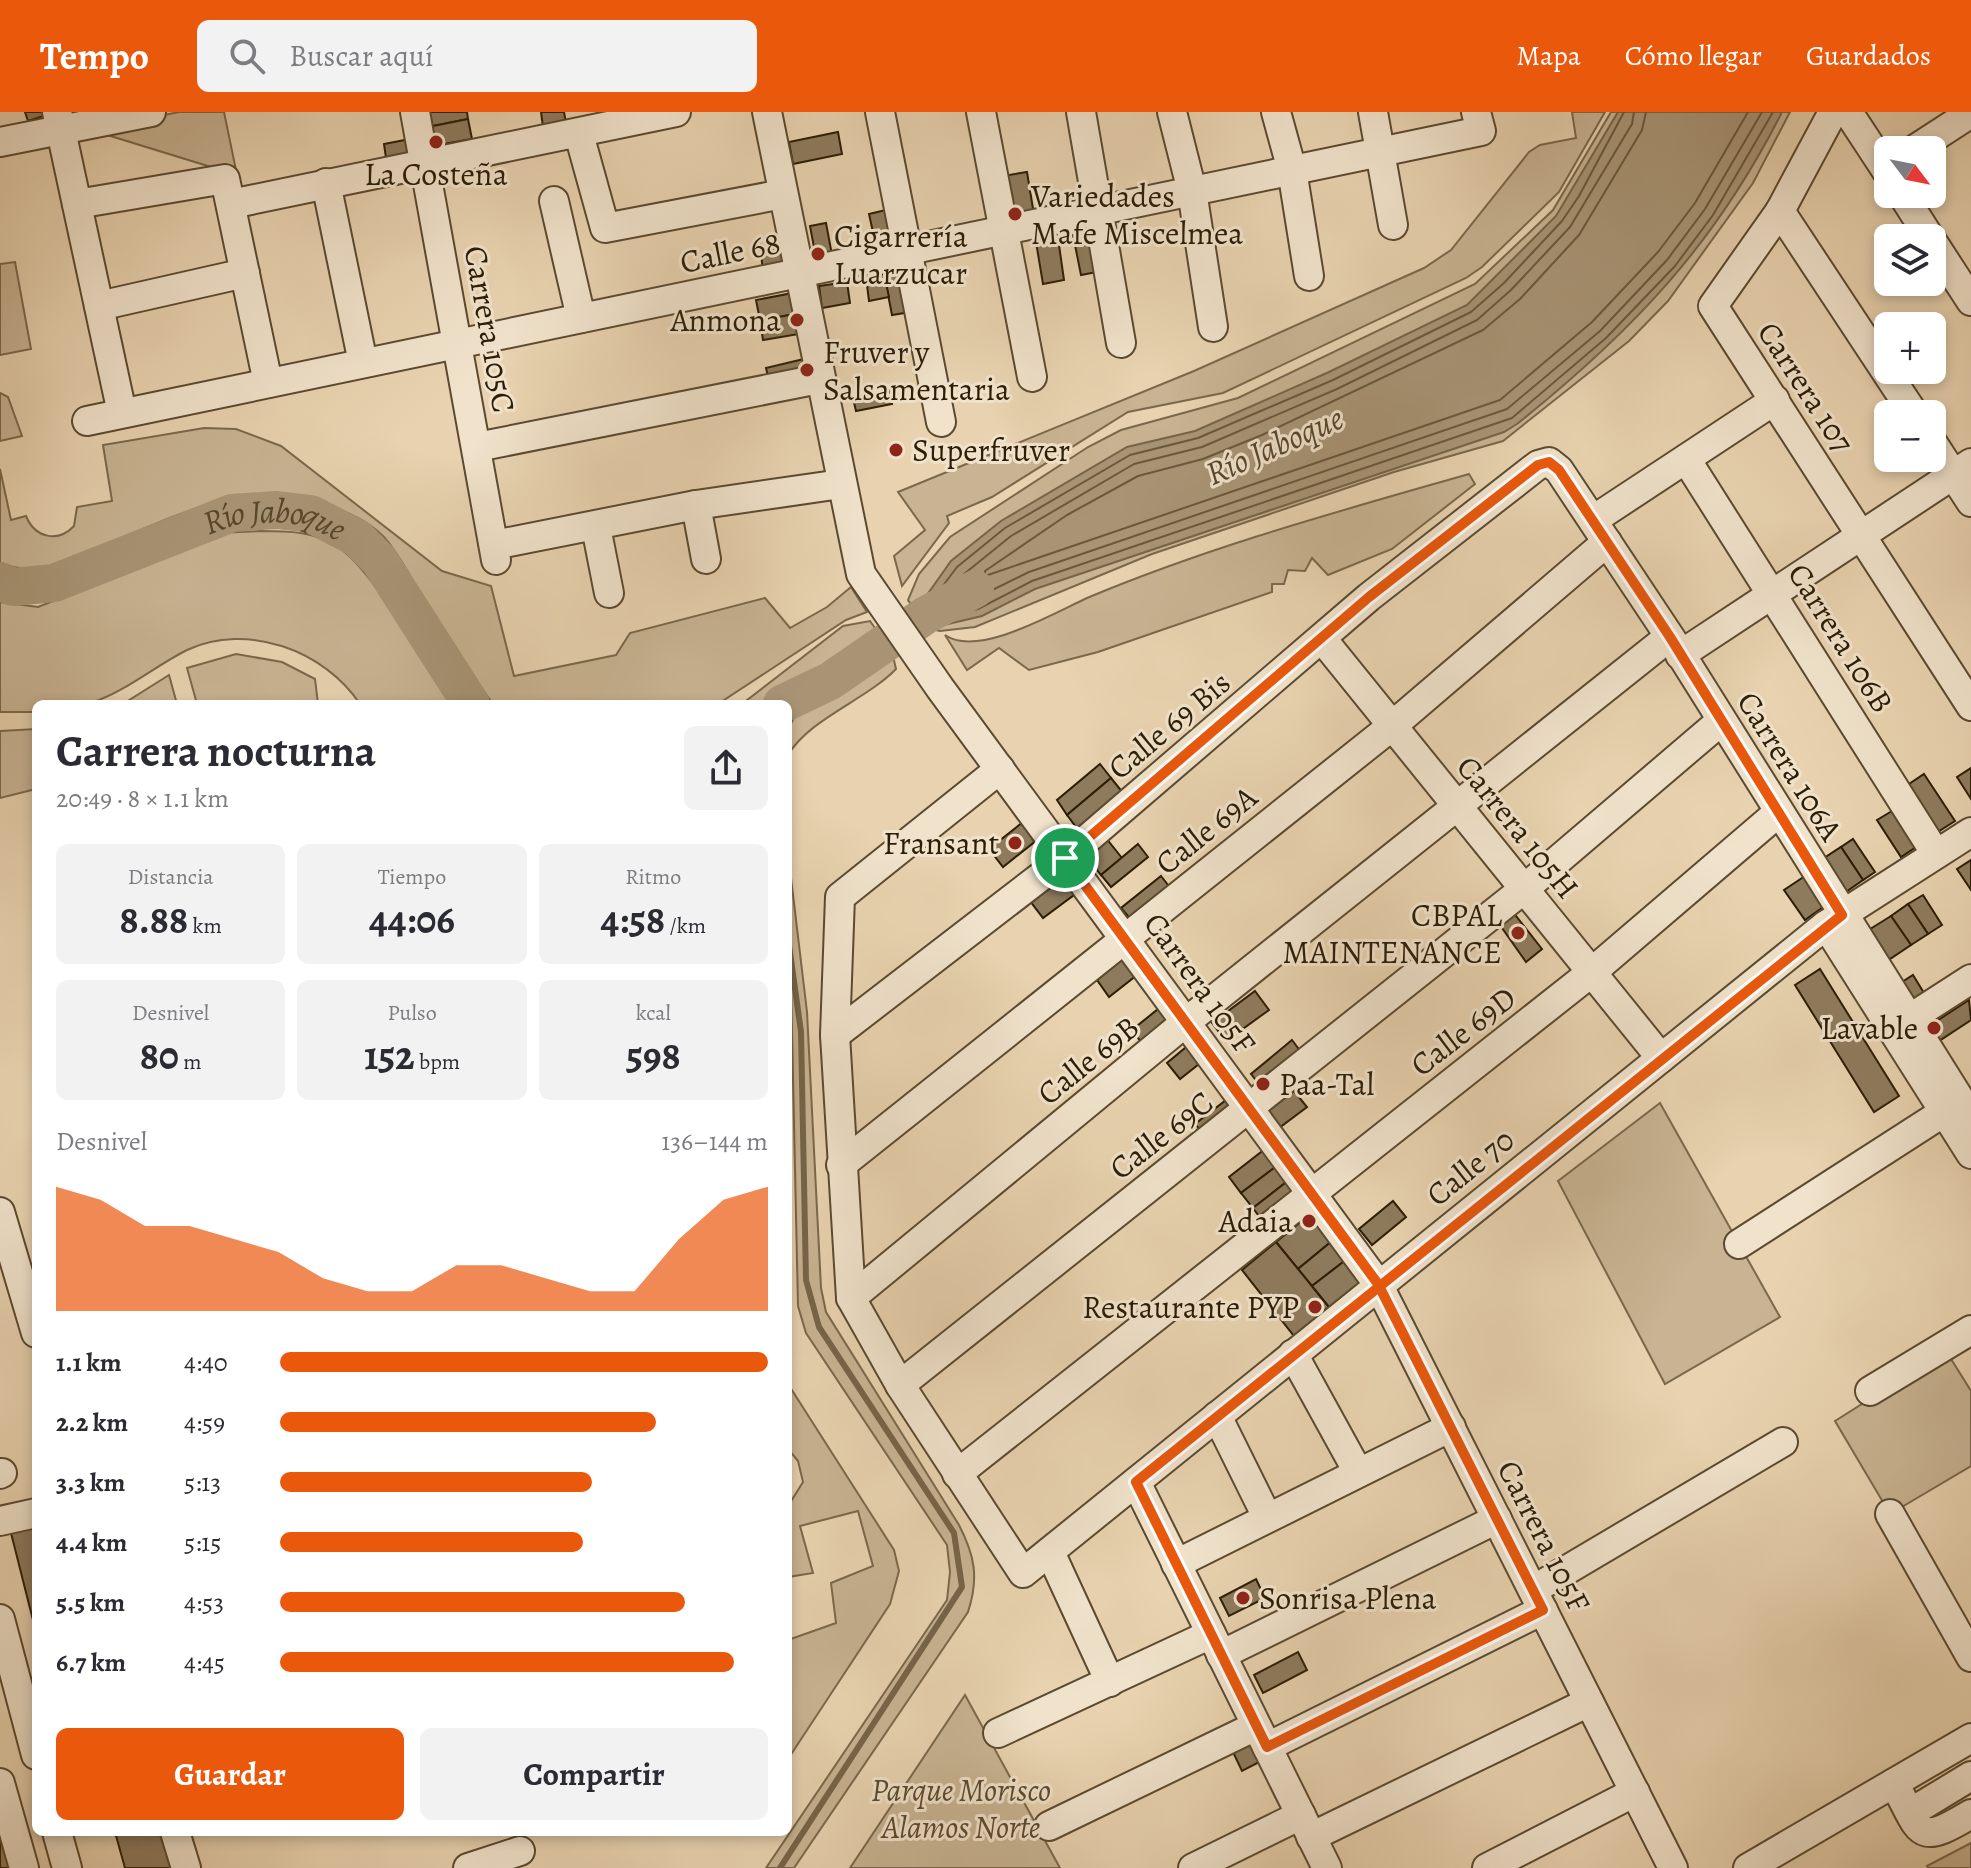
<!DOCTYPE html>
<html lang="es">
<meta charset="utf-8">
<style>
body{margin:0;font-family:Alegreya,serif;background:#f2f2f3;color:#2b2b33;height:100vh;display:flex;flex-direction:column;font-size:30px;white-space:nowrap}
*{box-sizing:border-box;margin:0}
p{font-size:26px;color:#7c7c81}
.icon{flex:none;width:44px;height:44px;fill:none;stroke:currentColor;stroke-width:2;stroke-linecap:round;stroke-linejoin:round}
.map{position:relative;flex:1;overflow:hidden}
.details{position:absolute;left:32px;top:588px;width:760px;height:1136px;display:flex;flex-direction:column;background:#fff;border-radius:12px;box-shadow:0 4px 12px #0003}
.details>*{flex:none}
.needle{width:52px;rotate:122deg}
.buttons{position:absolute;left:1874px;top:24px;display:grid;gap:16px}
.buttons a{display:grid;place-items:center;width:72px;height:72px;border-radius:12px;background:#fff;box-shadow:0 4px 12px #0003;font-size:40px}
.pin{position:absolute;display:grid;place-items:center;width:68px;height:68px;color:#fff;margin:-34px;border:4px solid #fff;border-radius:50%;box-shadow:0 2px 8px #0007}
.round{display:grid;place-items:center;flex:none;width:84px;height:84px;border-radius:12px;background:#f2f2f3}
.overview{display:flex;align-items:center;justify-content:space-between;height:136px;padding:0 24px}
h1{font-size:44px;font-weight:600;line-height:60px}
.figures{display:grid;grid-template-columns:repeat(3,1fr);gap:12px;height:136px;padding:8px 24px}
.figures div{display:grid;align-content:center;border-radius:12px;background:#f2f2f3;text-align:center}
.figures b{font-size:40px;font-weight:600}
.figures small{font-size:22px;font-weight:400}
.figures p{font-size:22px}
.chart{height:224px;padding:16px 24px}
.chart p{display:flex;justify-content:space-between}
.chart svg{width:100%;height:144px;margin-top:8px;fill:#ea580c;opacity:.7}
.action{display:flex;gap:16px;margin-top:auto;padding:16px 24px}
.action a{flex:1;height:92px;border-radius:12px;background:#ea580c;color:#fff;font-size:32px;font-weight:600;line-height:92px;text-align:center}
.action a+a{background:#f2f2f3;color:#2b2b33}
ul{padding:0 24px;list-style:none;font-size:26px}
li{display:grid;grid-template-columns:128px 96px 1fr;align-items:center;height:60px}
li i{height:20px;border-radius:10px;background:#ea580c}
header{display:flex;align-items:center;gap:48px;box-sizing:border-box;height:112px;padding:0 40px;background:#ea580c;color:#fff}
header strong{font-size:38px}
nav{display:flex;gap:44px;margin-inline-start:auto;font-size:28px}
.search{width:560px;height:72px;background:#f2f2f3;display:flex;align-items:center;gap:20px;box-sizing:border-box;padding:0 28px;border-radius:12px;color:#7c7c81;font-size:30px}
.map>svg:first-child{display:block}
.green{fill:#c8b392;stroke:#7a684c;stroke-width:2}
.water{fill:#a89475;stroke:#766448;stroke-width:2}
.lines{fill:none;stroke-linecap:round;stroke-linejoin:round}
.shore{stroke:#6a583d;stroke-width:2}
.stream{stroke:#766448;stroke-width:6}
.river{stroke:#a89475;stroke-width:38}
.building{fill:#8e7b5d;stroke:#2c1d05;stroke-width:2}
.minor-casing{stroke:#5b4a30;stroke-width:32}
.minor{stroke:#f0e2cb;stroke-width:28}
.route-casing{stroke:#fff;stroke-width:16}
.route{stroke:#ea580c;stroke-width:10}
.poi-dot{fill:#8f2418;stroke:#f0e2cb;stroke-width:3}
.labels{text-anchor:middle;stroke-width:6;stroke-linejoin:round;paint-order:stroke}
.poi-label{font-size:32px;fill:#2c1d05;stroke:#f0e2cb;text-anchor:start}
.street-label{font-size:32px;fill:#2c1d05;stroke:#f0e2cb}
.park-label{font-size:32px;font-style:italic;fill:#5b4a2f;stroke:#f0e2cb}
.water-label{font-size:34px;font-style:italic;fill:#57472c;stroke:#f0e2cb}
</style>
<header>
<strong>Tempo</strong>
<div class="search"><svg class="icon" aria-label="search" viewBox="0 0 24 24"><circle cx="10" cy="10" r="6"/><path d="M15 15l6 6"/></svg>Buscar aquí</div>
<nav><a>Mapa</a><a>Cómo llegar</a><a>Guardados</a></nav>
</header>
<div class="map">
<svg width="1971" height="1756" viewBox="0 0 1971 1756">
<rect width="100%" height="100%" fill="#e8d2af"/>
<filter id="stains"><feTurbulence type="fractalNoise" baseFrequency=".0025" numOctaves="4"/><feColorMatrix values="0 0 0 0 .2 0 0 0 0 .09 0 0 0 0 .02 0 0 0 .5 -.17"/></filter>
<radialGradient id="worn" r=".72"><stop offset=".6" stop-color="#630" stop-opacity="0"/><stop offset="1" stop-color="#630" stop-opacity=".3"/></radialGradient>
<g class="green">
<polygon points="179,0 224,0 237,63 91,18"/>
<polygon points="1572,0 1605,0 1559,80 1482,155 1466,166 1223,281 1128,300 992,385 947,404 949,411 902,474 894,444 925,418 898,380 1194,259 1424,156 1451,138 1529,40 1540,33 1576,26"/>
<polygon points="1611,0 1790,0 1753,71 1668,189 1629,229 1503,329 1394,360 1152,442 975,515 940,519 928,516 908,488 919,462 950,425 1088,335 1121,318 1238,286 1475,172 1553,98"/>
<polygon points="15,150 31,237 0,243 0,152"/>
<polygon points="0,281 8,285 22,324 0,329"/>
<path d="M 204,316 L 236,317 L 281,334 L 442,459 L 491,474 L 514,564 L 616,543 L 630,521 L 765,486 L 790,516 L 827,495 L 851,475 L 867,500 L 846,508 L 718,592 L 493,592 L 446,527 L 488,592 L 470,592 C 408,495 366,371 225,417 C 188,429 153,445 117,459 C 78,475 43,493 0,485 L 0,467 C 30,480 60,467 88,456 C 170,422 274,357 360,415 C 391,437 405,473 429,500 C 418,477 404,451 389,431 C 376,414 357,405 339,397 C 259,363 184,399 111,431 C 76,446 38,467 0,451 L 0,357 L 11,408 L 26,404 C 35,426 58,431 74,414 L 77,395 L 112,389 L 103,333 Z"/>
<path d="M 1469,362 L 1475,372 L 1392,437 L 1328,463 L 1312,446 L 1305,459 L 1288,458 L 1284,472 L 1272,472 L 1272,480 L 1098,540 L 1029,558 L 999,536 L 967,558 L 945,523 C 978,546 1054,501 1087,486 C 1211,434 1340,399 1469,362 Z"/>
<path d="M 260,419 C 287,419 315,419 338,435 C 373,458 426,553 450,592 L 360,592 C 324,538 247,510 187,538 C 155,554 125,580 91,591 C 75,596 53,592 36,592 L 36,600 L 0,600 L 0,490 L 38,495 L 174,442 L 217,421 Z"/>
<path d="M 870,509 L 892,540 L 896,557 C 866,588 809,607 788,643 L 788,592 L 742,592 L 843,514 Z"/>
<polygon points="236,542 282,550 315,567 318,592 197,592 187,556"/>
<polygon points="169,563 177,592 123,592"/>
<polygon points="36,617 36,677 0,686 0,619"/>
<path d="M 788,741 L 807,900 L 821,1176 L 826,1200 L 959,1413 C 975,1444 979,1466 968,1500 L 794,1756 L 766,1756 L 947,1488 L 950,1460 L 947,1433 L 806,1221 L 798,1194 Z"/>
<polygon points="1660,991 1780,1205 1665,1272 1558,1069"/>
<polygon points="1946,1239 1971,1279 1971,1354 1890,1402 1835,1309"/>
<polygon points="788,1272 894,1438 899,1459 890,1492 788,1647 788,1528 836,1511 831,1471 873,1454 858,1399 800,1414 813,1461 788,1465 788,1394 803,1370 798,1349 788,1337"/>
<polygon points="965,1583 1060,1756 850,1756"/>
<polygon points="1971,1731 1971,1756 1928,1756 1927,1754"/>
</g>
<path class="water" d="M 1618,0 L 1782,0 C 1715,133 1632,220 1517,312 L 1504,320 L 1035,477 L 982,504 L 944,513 L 932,504 L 927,483 L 951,449 L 1001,409 L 1127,335 L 1195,319 L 1329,260 L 1467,193 L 1556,104 Z"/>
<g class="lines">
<g class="shore">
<polyline points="1624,0 1579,84 1562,109 1504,171 1471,200 1333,268 1198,326 1130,343 1005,416 957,455 936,483 939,499 947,504 978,497 1032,469 1512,306 1606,226 1675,154 1713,103 1773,0"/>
<polyline points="1634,0 1632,12 1570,115 1511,178 1477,208 1337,277 1202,335 1134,352 1011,424 964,462 947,485 947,492 974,487 1029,460 1507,297 1600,219 1667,148 1705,97 1762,0"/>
<polyline points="1646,0 1642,18 1579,123 1520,187 1483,218 1262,323 1203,347 1138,364 1067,403 985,459 985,464 1500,288 1592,210 1658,140 1695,91 1748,0"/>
</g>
<g class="stream">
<polyline points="788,613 802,585"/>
<polyline points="780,1756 962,1475 954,1421 819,1215 806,1168 801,920 788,826"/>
</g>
<g class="river">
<path id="s1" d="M 0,469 L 13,475 L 54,471 L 232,401 L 277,398 L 311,402 L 357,426 L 379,448 L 471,592"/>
<polyline points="782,592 830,569 926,503 975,477"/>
</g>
</g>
<g class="building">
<polygon points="25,0 50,0 50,2 28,9"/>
<polygon points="425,0 467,0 468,7 428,15"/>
<polygon points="541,0 564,0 566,11 543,15"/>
<polygon points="468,7 472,27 432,34 428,15"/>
<polygon points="838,20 842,42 793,52 789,30"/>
<polygon points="410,27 413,41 386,46 384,32"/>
<polygon points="1027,60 1034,103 1011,107 1003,64"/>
<polygon points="890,97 897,129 876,134 869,102"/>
<polygon points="826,111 832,143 816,146 810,114"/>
<polygon points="1095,119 1102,159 1081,163 1073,123"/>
<polygon points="1058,126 1064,168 1043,172 1036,130"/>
<polygon points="760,132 782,139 784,157 763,160"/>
<polygon points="910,158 917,199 892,203 884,162"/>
<polygon points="884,162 889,185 869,189 866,165"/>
<polygon points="847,170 850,191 822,196 819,174"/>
<polygon points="798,180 802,201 760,208 756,188"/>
<polygon points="802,201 805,221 763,228 760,208"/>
<polygon points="808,246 811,260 769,269 766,256"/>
<polygon points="890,278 892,292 856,299 853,286"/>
<polygon points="1100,652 1111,666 1067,703 1057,688"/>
<polygon points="1971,656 1971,687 1957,665"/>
<polygon points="1924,662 1955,709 1936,721 1906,674"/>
<polygon points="1111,666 1124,682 1079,719 1067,703"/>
<polygon points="1892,699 1916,735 1901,745 1877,708"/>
<polygon points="1028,706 1042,724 1003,755 989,737"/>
<polygon points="1106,726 1122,746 1101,763 1085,743"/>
<polygon points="1853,727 1875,760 1863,768 1841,735"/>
<polygon points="1138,732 1148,745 1111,775 1101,763"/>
<polygon points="1841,735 1863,768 1843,782 1821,748"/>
<polygon points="1971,748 1971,778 1957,757"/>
<polygon points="1065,763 1078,780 1043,806 1030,789"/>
<polygon points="1161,764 1172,778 1133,810 1121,796"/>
<polygon points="1805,764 1826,793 1805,808 1784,778"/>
<polygon points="1923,783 1942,813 1928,822 1908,792"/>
<polygon points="1908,792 1928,822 1911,833 1891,804"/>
<polygon points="1509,795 1542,837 1526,850 1495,806"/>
<polygon points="1891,804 1911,833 1887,849 1867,819"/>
<polygon points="1124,846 1137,863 1109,885 1097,868"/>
<polygon points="1820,857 1899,984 1874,1000 1795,873"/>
<polygon points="1913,863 1924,881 1910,890 1899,872"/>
<polygon points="1255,879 1269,898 1226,929 1212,911"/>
<polygon points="1969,888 1971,908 1939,929 1929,914"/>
<polygon points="1163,893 1176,908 1144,934 1132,918"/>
<polygon points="1292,928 1304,944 1263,977 1251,962"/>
<polygon points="1191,931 1204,948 1180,967 1167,951"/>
<polygon points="1294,979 1307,995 1279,1016 1267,1000"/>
<polygon points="1230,985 1239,997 1205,1024 1195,1012"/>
<polygon points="1265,1037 1278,1053 1241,1081 1229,1065"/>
<polygon points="1278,1053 1289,1068 1253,1096 1241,1081"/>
<polygon points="1289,1068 1303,1086 1266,1114 1253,1096"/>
<polygon points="1393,1089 1406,1105 1372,1133 1359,1117"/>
<polygon points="1308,1104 1332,1129 1298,1157 1276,1130"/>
<polygon points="1332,1129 1347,1147 1312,1174 1298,1157"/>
<polygon points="1276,1130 1329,1195 1294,1224 1242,1158"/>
<polygon points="1347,1147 1361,1170 1329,1195 1312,1174"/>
<polygon points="36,1414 36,1515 35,1516 11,1421"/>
<polygon points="1256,1467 1265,1486 1229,1504 1220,1486"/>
<polygon points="1298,1540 1307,1558 1263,1581 1254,1563"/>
<polygon points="1257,1626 1267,1646 1242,1659 1232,1638"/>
<polygon points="0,1709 15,1756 0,1756"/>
<polygon points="115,1720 161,1720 171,1756 125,1756"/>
</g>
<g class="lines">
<defs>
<g id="minor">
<polyline points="57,0 122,301"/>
<polyline points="415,0 496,448"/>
<polyline points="767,0 861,462 940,576 1378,1172 1673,1756"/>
<polyline points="880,0 941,310"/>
<polyline points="981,0 1032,265"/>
<polyline points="1081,0 1121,231"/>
<polyline points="1172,0 1192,79 1213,215"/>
<polyline points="1276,0 1292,58 1309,164"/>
<polyline points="1373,0 1393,113"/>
<polyline points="1833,0 1780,99 1713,194 1971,594"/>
<polyline points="1848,0 1888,61"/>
<polyline points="0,30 151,0"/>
<polyline points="582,33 605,116 783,82"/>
<polyline points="1914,38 1971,1"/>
<polyline points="326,71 363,251"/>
<polyline points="1902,82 1930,126"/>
<polyline points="554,89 581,206"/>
<polyline points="77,92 225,67 268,271"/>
<polyline points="231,92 676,0"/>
<polyline points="1780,99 1914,302"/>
<polyline points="1932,129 1971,189"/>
<polyline points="99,194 245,161"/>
<polyline points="87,309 1481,19 1476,0"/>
<polyline points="1932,330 1971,390"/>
<polyline points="477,335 819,267"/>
<polyline points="1686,347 1936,742"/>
<polyline points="696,393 706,447"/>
<polyline points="1593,408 1775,288"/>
<polyline points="596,415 609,481"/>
<polyline points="494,433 696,393 841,372"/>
<polyline points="1323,528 1661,946"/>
<polyline points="1680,543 1971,351"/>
<polyline points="1000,657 840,785 835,923 851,1186 900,1273 1023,1461 1826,813 1971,720"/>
<polyline points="1826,813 1971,1042"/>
<polyline points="1909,907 1971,867"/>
<polyline points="835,923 1065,746 1369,485 1538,353 1549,350 1559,358 1670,525 1971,1005"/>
<polyline points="841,1053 1392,614 1607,430"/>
<polyline points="0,1100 36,1221"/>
<polyline points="1739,1132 1944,1000"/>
<polyline points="851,1186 1186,910 1669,525"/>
<polyline points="1293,1242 1358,1360"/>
<polyline points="900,1273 1524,777 1721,609"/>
<polyline points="1870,1279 1971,1218"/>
<polyline points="1217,1304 1267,1405"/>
<polyline points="0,1362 2,1361"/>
<polyline points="957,1362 1592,860 1779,700"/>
<polyline points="1136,1370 1327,1756"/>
<polyline points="1890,1402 1971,1545"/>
<polyline points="0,1409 36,1401"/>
<polyline points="1050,1440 1110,1570"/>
<polyline points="1176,1452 1451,1315"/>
<polyline points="1533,1478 1783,1330"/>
<polyline points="0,1507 36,1643"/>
<polyline points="1221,1543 1497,1407"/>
<polyline points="998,1621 1211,1522"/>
<polyline points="1267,1635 1543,1498"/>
<polyline points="0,1671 24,1756"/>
<path d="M 1894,1671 C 1922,1722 1916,1735 1971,1702"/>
<polyline points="1910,1701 1971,1664"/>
<polyline points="1049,1714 1256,1614"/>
<polyline points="57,1720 67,1756"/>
<polyline points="175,1720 186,1756"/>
<polyline points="1311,1725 1589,1590"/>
<polyline points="468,1756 520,1739"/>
<polyline points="1193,1756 1301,1703"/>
<polyline points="1487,1756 1635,1680"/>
<polyline points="1748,1756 1971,1626"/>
</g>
</defs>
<use href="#minor" class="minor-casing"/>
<use href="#minor" class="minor"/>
</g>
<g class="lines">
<defs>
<polyline id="route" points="1065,746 1378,1172 1543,1498 1267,1635 1136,1370 1842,803 1670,525 1559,358 1549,350 1538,353 1369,485 1065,746"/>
</defs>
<use href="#route" class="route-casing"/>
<use href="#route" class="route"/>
</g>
<g class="poi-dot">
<circle cx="436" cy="30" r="8"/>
<circle cx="1015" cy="102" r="8"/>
<circle cx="818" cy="142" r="8"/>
<circle cx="797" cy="208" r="8"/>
<circle cx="807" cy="258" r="8"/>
<circle cx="896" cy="338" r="8"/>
<circle cx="1015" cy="731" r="8"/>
<circle cx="1518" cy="821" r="8"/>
<circle cx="1934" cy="916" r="8"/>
<circle cx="1263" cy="972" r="8"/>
<circle cx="1309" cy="1109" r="8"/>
<circle cx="1315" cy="1195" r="8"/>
<circle cx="1243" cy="1486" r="8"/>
</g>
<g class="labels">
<g class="poi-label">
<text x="436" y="73" text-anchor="middle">La Costeña</text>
<text x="1031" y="95">Variedades<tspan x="1031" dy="37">Mafe Miscelmea</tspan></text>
<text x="834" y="135">Cigarrería<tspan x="834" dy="37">Luarzucar</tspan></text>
<text x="781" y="219" text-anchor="end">Anmona</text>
<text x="823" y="251">Fruver y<tspan x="823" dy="37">Salsamentaria</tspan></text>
<text x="912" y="349">Superfruver</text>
<text x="999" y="742" text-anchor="end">Fransant</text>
<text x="1502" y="814" text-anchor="end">CBPAL<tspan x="1502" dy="37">MAINTENANCE</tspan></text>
<text x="1918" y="927" text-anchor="end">Lavable</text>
<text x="1279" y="983">Paa-Tal</text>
<text x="1293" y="1120" text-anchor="end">Adaia</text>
<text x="1299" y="1206" text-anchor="end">Restaurante PYP</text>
<text x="1259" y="1497">Sonrisa Plena</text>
</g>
<g class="street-label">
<text transform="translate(730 140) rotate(-12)" y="11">Calle 68</text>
<text transform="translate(490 217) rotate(80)" y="11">Carrera 105C</text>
<text transform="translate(1806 275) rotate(57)" y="11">Carrera 107</text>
<text transform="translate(1841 526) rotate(58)" y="11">Carrera 106B</text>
<text transform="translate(1169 613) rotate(-40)" y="11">Calle 69 Bis</text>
<text transform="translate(1790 654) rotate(58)" y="11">Carrera 106A</text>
<text transform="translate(1518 715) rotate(51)" y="11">Carrera 105H</text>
<text transform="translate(1206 718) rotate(-39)" y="11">Calle 69A</text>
<text transform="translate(1200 871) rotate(54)" y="11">Carrera 105F</text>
<text transform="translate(1463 919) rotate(-38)" y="11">Calle 69D</text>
<text transform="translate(1088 948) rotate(-39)" y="11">Calle 69B</text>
<text transform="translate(1161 1023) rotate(-38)" y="11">Calle 69C</text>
<text transform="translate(1470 1055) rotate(-39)" y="11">Calle 70</text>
<text transform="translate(1544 1424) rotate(63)" y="11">Carrera 105F</text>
</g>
<g class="park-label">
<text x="961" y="1689">Parque Morisco<tspan x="961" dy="37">Alamos Norte</tspan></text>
</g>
<g class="water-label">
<text transform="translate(1274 333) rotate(-24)" y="12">Río Jaboque</text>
<text dy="12" stroke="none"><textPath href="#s1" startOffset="290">Río Jaboque</textPath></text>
</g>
</g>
<rect width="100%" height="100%" filter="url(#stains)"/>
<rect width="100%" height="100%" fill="url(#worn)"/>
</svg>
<div class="buttons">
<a><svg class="needle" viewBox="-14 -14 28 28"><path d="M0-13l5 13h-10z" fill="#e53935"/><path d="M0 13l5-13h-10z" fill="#7c7c81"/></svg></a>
<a><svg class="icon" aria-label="layers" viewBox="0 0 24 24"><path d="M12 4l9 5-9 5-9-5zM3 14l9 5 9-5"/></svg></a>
<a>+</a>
<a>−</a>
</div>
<div class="pin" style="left:1065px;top:746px;background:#1e9e55"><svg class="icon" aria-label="arrive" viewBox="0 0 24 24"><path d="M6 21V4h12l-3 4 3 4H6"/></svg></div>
<section class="details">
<div class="overview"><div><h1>Carrera nocturna</h1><p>20:49 · 8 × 1.1 km</p></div><a class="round"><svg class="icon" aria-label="share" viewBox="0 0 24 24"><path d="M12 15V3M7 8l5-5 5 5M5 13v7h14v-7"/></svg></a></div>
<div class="figures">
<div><p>Distancia</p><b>8.88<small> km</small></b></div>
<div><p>Tiempo</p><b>44:06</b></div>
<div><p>Ritmo</p><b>4:58<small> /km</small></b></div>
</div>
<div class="figures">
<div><p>Desnivel</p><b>80<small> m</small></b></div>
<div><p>Pulso</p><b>152<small> bpm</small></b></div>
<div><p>kcal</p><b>598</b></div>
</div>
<div class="chart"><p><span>Desnivel</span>136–144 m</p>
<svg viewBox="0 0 160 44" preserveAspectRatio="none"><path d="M0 44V6L10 10L20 18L30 18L40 22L50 26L60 34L70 38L80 38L90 30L100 30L110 34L120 38L130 38L140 22L150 10L160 6V44z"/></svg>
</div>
<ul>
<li><b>1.1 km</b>4:40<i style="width:100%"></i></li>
<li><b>2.2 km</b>4:59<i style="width:77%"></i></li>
<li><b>3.3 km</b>5:13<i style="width:64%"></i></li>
<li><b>4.4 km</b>5:15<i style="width:62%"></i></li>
<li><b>5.5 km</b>4:53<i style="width:83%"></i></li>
<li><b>6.7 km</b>4:45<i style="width:93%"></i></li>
</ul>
<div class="action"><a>Guardar</a><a>Compartir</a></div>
</section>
</div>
